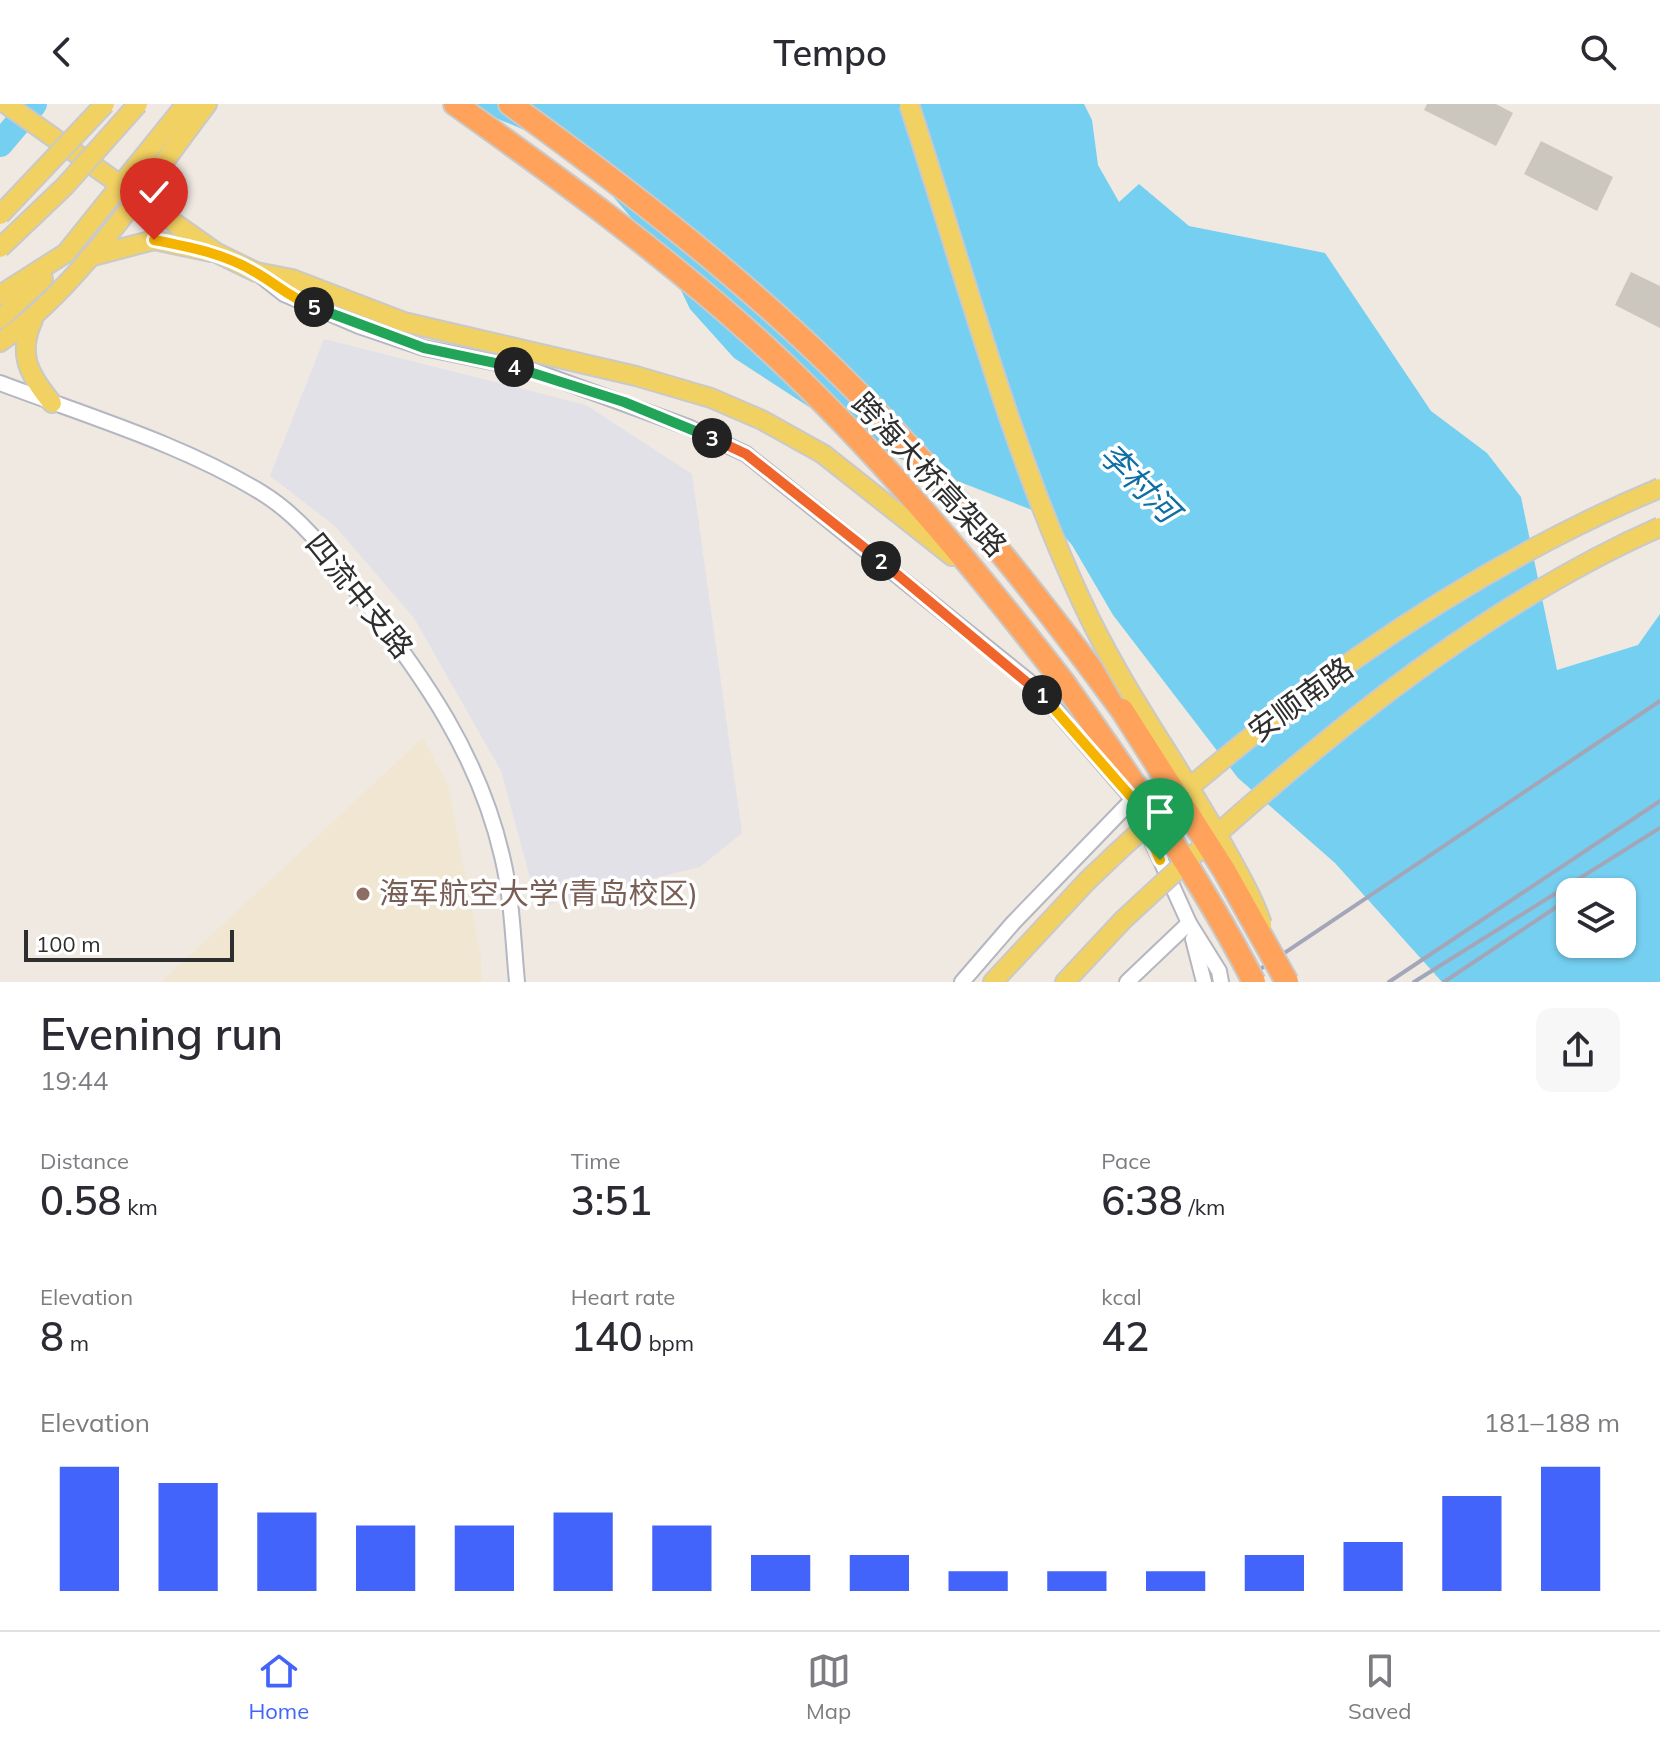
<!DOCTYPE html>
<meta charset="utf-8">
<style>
body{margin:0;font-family:Mulish,"Noto Sans SC",sans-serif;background:#f7f7f7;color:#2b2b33;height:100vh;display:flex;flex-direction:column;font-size:30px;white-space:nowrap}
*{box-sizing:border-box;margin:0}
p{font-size:26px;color:#7c7c81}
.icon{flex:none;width:44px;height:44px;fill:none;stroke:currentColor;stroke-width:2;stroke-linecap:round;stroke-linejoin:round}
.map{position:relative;height:878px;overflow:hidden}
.drawer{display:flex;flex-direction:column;background:#fff;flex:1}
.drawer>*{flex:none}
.fabs{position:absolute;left:1556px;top:774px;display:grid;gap:16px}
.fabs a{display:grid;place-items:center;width:80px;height:80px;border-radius:16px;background:#fff;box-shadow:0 2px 6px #0004;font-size:40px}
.scale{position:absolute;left:24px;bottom:20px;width:210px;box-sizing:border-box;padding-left:8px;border:4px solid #2e2e2e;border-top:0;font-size:22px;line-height:28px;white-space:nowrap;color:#2e2e2e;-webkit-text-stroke:6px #fff;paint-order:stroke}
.pin{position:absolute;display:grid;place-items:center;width:68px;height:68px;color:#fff;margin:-82px -34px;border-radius:50% 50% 50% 0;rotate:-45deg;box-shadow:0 0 8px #0007}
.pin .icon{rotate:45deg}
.km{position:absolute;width:40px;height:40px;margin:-20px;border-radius:50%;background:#222;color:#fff;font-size:22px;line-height:40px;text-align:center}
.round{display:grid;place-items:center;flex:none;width:84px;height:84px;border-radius:16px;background:#f7f7f7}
.headline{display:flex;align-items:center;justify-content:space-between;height:136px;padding:0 40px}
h1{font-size:44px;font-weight:600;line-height:60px}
.figures{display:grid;grid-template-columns:repeat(3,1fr);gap:12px;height:136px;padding:8px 40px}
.figures div{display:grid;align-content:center}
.figures b{font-size:40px;font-weight:600}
.figures small{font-size:22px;font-weight:400}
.figures p{font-size:22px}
.chart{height:224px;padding:16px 40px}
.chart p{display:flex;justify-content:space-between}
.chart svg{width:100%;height:144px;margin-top:8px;stroke:#4264fb;stroke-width:6}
header{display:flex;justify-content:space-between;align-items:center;height:104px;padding:0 40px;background:#fff;font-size:36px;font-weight:600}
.tab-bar{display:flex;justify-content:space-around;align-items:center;height:112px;border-top:2px solid #e1e1e2;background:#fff;font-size:22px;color:#7c7c81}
.tab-bar a{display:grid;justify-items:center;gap:4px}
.tab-bar .current{color:#4264fb}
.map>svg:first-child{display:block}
.industrial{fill:#e3e1e8}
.education{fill:#f0e6d1}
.water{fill:#75cff0;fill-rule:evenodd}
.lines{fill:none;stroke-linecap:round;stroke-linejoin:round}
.river{stroke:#75cff0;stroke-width:26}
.building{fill:#cbc7bf}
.minor-casing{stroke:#b4b7c1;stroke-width:18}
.major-casing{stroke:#c9c9c9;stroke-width:22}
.highway-casing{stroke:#c9c9c9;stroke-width:26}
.minor{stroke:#fff;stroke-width:14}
.major{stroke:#f2d163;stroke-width:18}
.highway{stroke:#ffa35c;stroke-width:22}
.rail{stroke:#a3a6b8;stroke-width:4}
.major-bridge-casing{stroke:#c9c9c9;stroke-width:22;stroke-linecap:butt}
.highway-bridge-casing{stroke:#c9c9c9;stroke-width:26;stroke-linecap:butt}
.major-bridge{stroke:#f2d163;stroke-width:18}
.highway-bridge{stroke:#ffa35c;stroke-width:22}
.split-1-casing{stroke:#fff;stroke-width:16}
.split-2-casing{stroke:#fff;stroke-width:16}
.split-3-casing{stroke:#fff;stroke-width:16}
.split-4-casing{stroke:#fff;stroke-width:16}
.split-5-casing{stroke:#fff;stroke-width:16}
.split-6-casing{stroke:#fff;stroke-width:16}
.split-1{stroke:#f5b400;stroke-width:10}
.split-2{stroke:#f0652b;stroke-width:10}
.split-3{stroke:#f0652b;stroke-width:10}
.split-4{stroke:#22a559;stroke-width:10}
.split-5{stroke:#22a559;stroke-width:10}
.split-6{stroke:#f5b400;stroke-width:10}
.education-dot{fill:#8d6e63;stroke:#fff;stroke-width:3}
.labels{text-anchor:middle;stroke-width:7;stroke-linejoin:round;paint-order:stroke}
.street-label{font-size:30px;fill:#2e2e2e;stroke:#fff}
.education-label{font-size:30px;fill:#785e54;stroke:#fff;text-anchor:start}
.water-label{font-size:32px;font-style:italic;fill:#0d6fa3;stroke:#fff}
</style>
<header><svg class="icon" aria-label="back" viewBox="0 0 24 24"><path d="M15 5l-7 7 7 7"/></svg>Tempo<svg class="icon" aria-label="search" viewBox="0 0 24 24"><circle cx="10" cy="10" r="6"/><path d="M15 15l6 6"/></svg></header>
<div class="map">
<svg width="1660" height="878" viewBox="0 0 1660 878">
<rect width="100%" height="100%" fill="#efe9e1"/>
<polygon class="industrial" points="324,235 586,301 692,370 742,729 700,763 538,803 501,667 414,514 335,422 270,372"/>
<polygon class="education" points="423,634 448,682 481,854 482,878 161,878"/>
<path class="water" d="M 463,0 L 1084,0 L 1092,16 L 1098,61 L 1119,98 L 1139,80 L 1189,122 L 1325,149 L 1431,307 L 1487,349 L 1521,393 L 1557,566 L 1638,541 L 1660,510 L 1660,878 L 1442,878 L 1335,759 L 1238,674 L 1113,511 L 1072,441 L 1045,411 L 872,344 L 734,254 L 690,205 L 665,153 L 574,47 ZM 1570,788 L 1622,788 L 1622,840 L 1570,840 Z"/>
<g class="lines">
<polyline class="river" points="0,40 34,0"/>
</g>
<g class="building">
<polygon points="1427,0 1496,0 1513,9 1496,42 1424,6"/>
<polygon points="1541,37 1613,73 1597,107 1524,70"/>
<polygon points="1631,168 1660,182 1660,224 1615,201"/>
</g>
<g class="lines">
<defs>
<g id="minor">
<polyline points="256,168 284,190 359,222 424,244 532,266 688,323 746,350 1036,583 1133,695 1189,819 1219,867 1221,878"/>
<path d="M 0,279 C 87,312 182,340 262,389 C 304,415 332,455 362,494 C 424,573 479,652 502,752 C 512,793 513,836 517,878"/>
<polyline points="1193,835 1204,878"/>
<polyline points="962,878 1013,819 1133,695"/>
<polyline points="1127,878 1189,819"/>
</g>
<g id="major">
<polyline points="6,0 217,149 256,168 292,175 404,218 636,272 711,294 762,316 823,350 952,452"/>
<polyline points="89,153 154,136 211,148"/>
<polyline points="0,191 66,149 186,0"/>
<polyline points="0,215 43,175"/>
<path d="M 33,216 C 17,250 29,271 52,299"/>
<path d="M 0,238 C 77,187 150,75 207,0"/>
<polyline points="993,878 1087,777"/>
<polyline points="1065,878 1123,816"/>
</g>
<g id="highway">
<path d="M 455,0 C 559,74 662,149 757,235 C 870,338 970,458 1064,579"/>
<path d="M 510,0 C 608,71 704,144 794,227 C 917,340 1023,471 1122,606"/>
</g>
</defs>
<use href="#minor" class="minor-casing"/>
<use href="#major" class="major-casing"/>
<use href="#highway" class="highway-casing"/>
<use href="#minor" class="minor"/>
<use href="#major" class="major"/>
<use href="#highway" class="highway"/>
<g class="rail">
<polyline points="1241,878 1660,597"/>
<polyline points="1389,878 1660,697"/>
<polyline points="1414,878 1660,724"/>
<polyline points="1444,878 1570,794"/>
</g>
<defs>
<g id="major-bridge">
<path d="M 909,0 C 963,163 1010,344 1082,498 C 1121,583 1177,658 1222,739 C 1237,766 1252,791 1262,820"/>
<polyline points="0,111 105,0"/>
<polyline points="0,144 65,82 138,0"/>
<path d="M 1087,777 C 1249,620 1451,471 1660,384"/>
<path d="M 1123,816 C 1278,671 1464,509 1660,423"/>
</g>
<g id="highway-bridge">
<path d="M 1064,579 C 1132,675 1200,773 1254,878"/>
<polyline points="1122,606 1224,766 1287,878"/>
</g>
</defs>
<use href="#major-bridge" class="major-bridge-casing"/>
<use href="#highway-bridge" class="highway-bridge-casing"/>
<use href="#major-bridge" class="major-bridge"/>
<use href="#highway-bridge" class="highway-bridge"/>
</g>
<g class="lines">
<defs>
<polyline id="split-1" points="1042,591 1133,695 1160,756"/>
<polyline id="split-2" points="881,457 1042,591"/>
<polyline id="split-3" points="712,334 746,350 881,457"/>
<polyline id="split-4" points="514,263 624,298 712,334"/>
<polyline id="split-5" points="314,203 424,244 514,263"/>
<path id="split-6" d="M 154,136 C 189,143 223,149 255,168 C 278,181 287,192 314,203"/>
</defs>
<use href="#split-1" class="split-1-casing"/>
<use href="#split-2" class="split-2-casing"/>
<use href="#split-3" class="split-3-casing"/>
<use href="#split-4" class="split-4-casing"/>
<use href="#split-5" class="split-5-casing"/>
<use href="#split-6" class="split-6-casing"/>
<use href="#split-1" class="split-1"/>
<use href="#split-2" class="split-2"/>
<use href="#split-3" class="split-3"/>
<use href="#split-4" class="split-4"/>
<use href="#split-5" class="split-5"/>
<use href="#split-6" class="split-6"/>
</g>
<circle class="education-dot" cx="363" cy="790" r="8"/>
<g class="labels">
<g class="street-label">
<text transform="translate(929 371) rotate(47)" y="10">跨海大桥高架路</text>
<text transform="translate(359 492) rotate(51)" y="10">四流中支路</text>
<text transform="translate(1301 596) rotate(-36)" y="10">安顺南路</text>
</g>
<g class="education-label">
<text x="379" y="800">海军航空大学(青岛校区)</text>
</g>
<g class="water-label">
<text transform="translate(1139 379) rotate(45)" y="11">李村河</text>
</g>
</g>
</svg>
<div class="fabs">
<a><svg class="icon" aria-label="layers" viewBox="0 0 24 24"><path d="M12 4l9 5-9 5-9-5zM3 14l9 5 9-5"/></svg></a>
</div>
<div class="scale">100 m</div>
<div class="pin" style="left:1160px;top:756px;background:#1e9e55"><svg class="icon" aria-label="arrive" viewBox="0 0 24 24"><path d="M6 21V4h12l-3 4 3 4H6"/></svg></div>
<div class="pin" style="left:154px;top:136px;background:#d93025"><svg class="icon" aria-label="check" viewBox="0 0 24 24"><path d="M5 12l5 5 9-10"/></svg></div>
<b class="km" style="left:1042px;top:591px">1</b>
<b class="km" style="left:881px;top:457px">2</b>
<b class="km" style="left:712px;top:334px">3</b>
<b class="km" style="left:514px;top:263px">4</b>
<b class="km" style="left:314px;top:203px">5</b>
</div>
<section class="drawer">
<div class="headline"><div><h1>Evening run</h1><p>19:44</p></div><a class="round"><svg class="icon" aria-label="share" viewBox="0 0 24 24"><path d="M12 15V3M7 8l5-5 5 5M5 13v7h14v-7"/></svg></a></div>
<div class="figures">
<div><p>Distance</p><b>0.58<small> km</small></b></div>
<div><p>Time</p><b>3:51</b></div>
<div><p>Pace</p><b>6:38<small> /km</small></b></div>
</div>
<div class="figures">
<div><p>Elevation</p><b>8<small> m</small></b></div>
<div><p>Heart rate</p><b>140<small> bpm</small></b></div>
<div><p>kcal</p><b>42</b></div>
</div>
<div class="chart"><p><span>Elevation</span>181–188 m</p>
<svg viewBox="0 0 160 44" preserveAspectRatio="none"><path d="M5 44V6M15 44V11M25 44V20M35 44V24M45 44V24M55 44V20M65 44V24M75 44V33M85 44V33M95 44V38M105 44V38M115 44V38M125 44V33M135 44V29M145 44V15M155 44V6"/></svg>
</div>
</section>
<nav class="tab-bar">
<a class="current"><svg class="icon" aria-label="home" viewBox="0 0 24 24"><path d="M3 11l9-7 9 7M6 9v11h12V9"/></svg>Home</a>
<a><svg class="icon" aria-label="map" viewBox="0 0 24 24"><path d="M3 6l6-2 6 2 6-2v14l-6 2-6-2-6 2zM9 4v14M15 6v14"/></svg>Map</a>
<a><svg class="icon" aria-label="saved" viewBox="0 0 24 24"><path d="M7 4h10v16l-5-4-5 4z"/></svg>Saved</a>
</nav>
